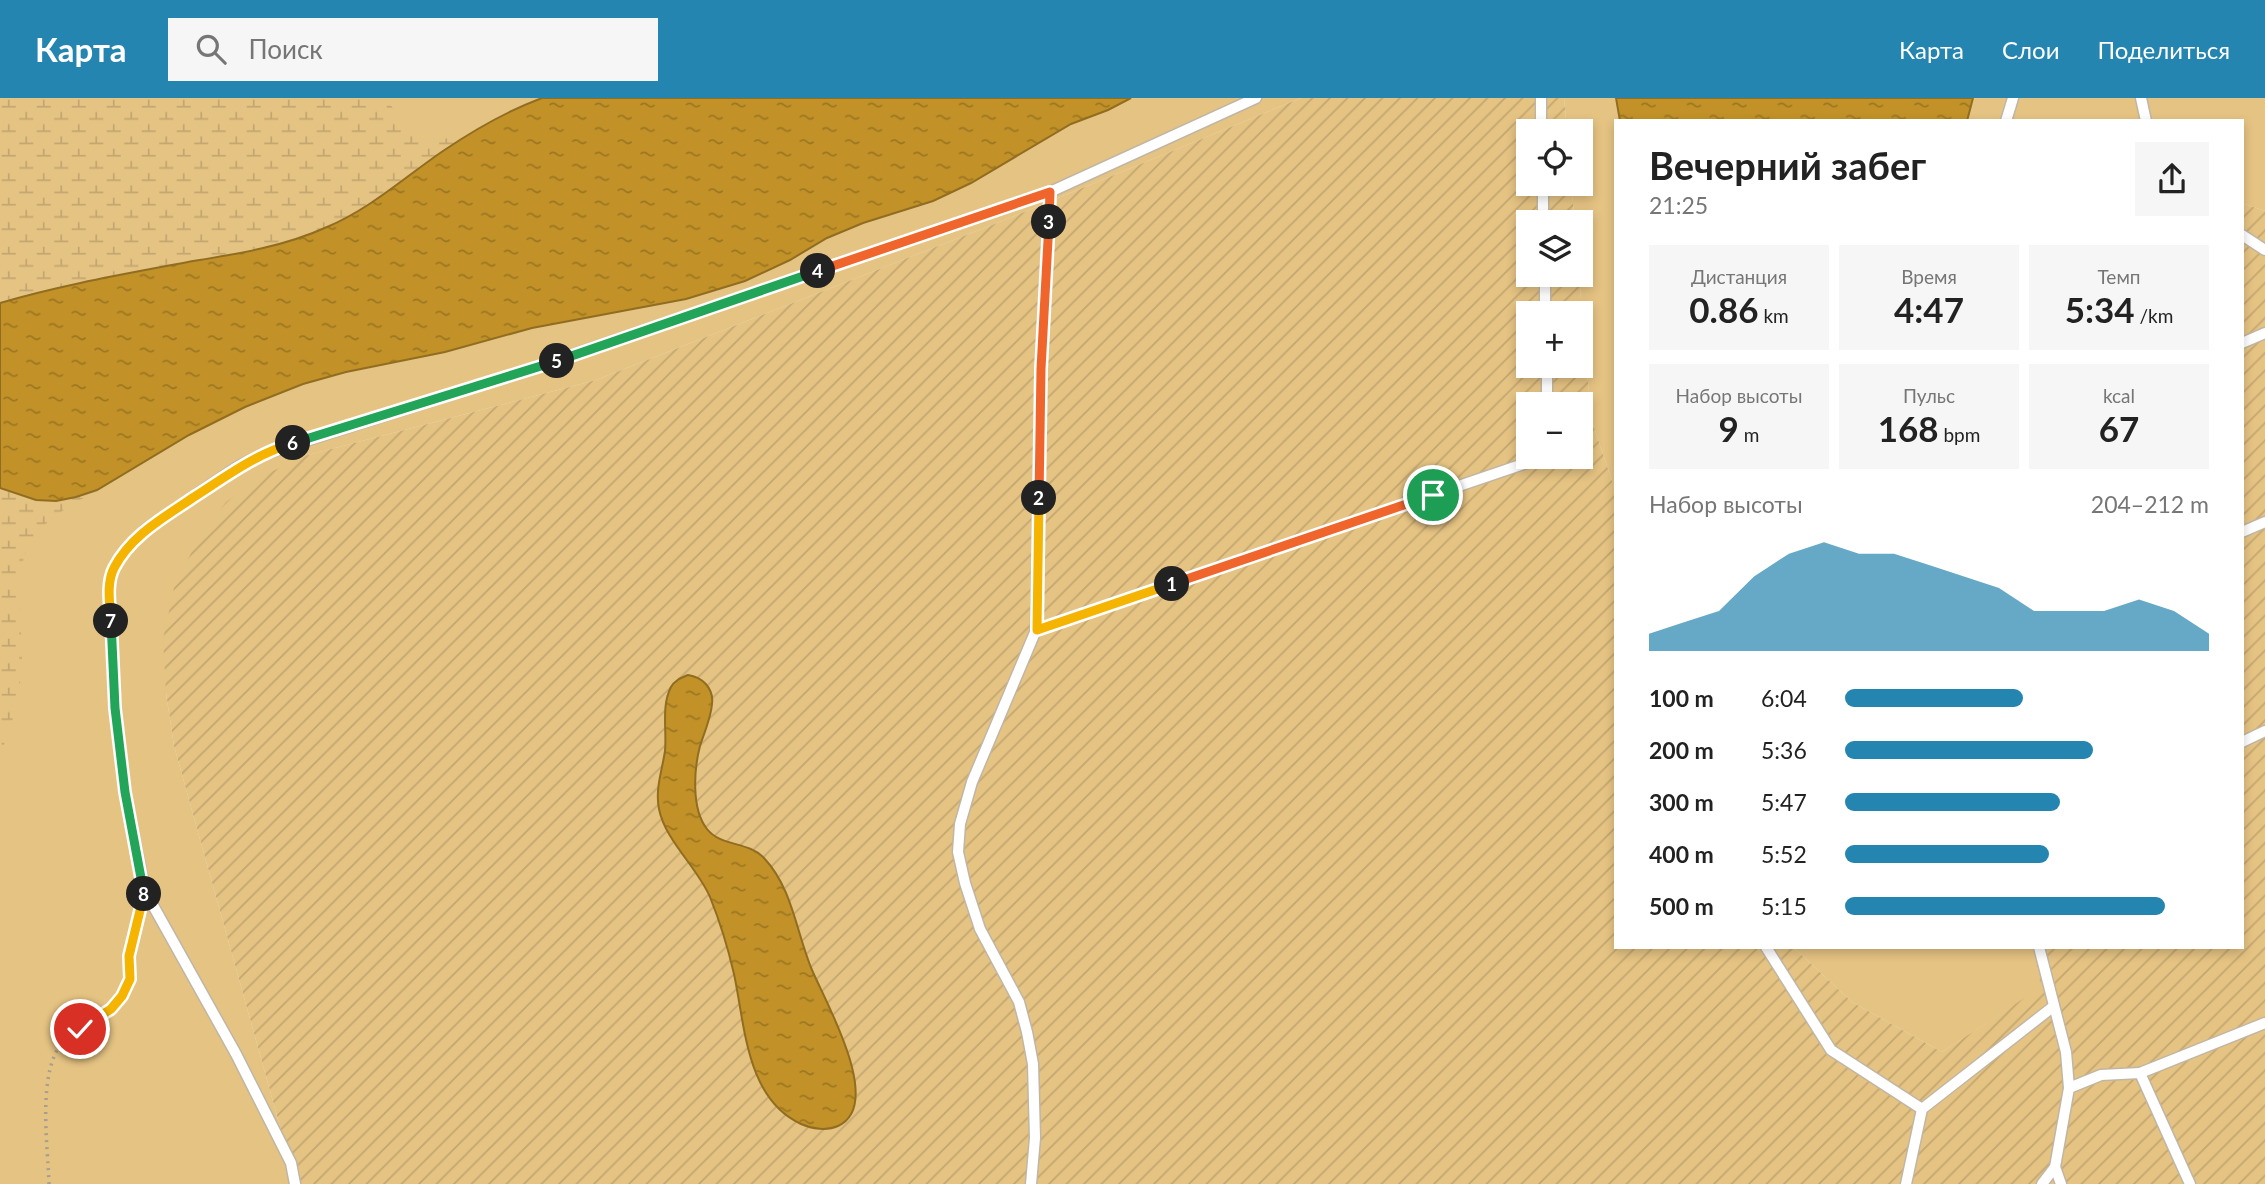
<!DOCTYPE html>
<html lang="ru">
<meta charset="utf-8">
<style>
body{margin:0;font-family:Lato,sans-serif;background:#f6f6f6;color:#222;height:100vh;display:flex;flex-direction:column;font-size:26px;white-space:nowrap}
*{box-sizing:border-box;margin:0}
p{font-size:23px;color:#767676}
.icon{flex:none;width:38px;height:38px;fill:none;stroke:currentColor;stroke-width:2;stroke-linecap:round;stroke-linejoin:round}
.map{position:relative;flex:1;overflow:hidden}
.side{position:absolute;left:1614px;top:21px;width:630px;height:830px;display:flex;flex-direction:column;background:#fff;border-radius:0px;box-shadow:0 4px 10px #0003}
.side>*{flex:none}
.controls{position:absolute;left:1516px;top:21px;display:grid;gap:14px}
.controls a{display:grid;place-items:center;width:77px;height:77px;border-radius:0px;background:#fff;box-shadow:0 4px 10px #0003;font-size:35px}
.pin{position:absolute;display:grid;place-items:center;width:60px;height:60px;color:#fff;margin:-30px;border:4px solid #fff;border-radius:50%;box-shadow:0 2px 7px #0007}
.km{position:absolute;width:35px;height:35px;margin:-18px;border-radius:50%;background:#222;color:#fff;font-size:19px;line-height:35px;text-align:center}
.round{display:grid;place-items:center;flex:none;width:74px;height:74px;border-radius:0px;background:#f6f6f6}
.headline{display:flex;align-items:center;justify-content:space-between;height:119px;padding:0 35px}
h1{font-size:38px;font-weight:700;line-height:52px}
.metrics{display:grid;grid-template-columns:repeat(3,1fr);gap:10px;height:119px;padding:7px 35px}
.metrics div{display:grid;align-content:center;border-radius:0px;background:#f6f6f6;text-align:center}
.metrics b{font-size:35px;font-weight:700}
.metrics small{font-size:19px;font-weight:400}
.metrics p{font-size:19px}
.chart{height:196px;padding:14px 35px}
.chart p{display:flex;justify-content:space-between}
.chart svg{width:100%;height:126px;margin-top:7px;fill:#2485b0;opacity:.7}
ul{padding:0 35px;list-style:none;font-size:23px}
li{display:grid;grid-template-columns:112px 84px 1fr;align-items:center;height:52px}
li i{height:18px;border-radius:9px;background:#2485b0}
header{display:flex;align-items:center;gap:42px;box-sizing:border-box;height:98px;padding:0 35px;background:#2485b0;color:#fff}
header strong{font-size:33px}
nav{display:flex;gap:38px;margin-inline-start:auto;font-size:24px}
.search{width:490px;height:63px;background:#f6f6f6;display:flex;align-items:center;gap:18px;box-sizing:border-box;padding:0 24px;border-radius:0px;color:#767676;font-size:26px}
.map>svg:first-child{display:block}
.grass{fill:#e5c383}
.wetland{fill:url(#wetland-marsh)}
.garden{fill:url(#garden-furrows);fill-rule:evenodd}
.water{fill:url(#water-ripples);stroke:#906d21;stroke-width:2}
.lines{fill:none;stroke-linecap:round;stroke-linejoin:round}
.service-casing{stroke:#c0b6a3;stroke-width:13}
.path{stroke:#a69e8f;stroke-width:3.5;stroke-dasharray:2 5;stroke-linecap:butt}
.service{stroke:#fff;stroke-width:10}
.split-1-casing{stroke:#fff;stroke-width:14}
.split-2-casing{stroke:#fff;stroke-width:14}
.split-3-casing{stroke:#fff;stroke-width:14}
.split-4-casing{stroke:#fff;stroke-width:14}
.split-5-casing{stroke:#fff;stroke-width:14}
.split-6-casing{stroke:#fff;stroke-width:14}
.split-7-casing{stroke:#fff;stroke-width:14}
.split-8-casing{stroke:#fff;stroke-width:14}
.split-9-casing{stroke:#fff;stroke-width:14}
.split-1{stroke:#f0652b;stroke-width:9}
.split-2{stroke:#f5b400;stroke-width:9}
.split-3{stroke:#f0652b;stroke-width:9}
.split-4{stroke:#f0652b;stroke-width:9}
.split-5{stroke:#22a559;stroke-width:9}
.split-6{stroke:#22a559;stroke-width:9}
.split-7{stroke:#f5b400;stroke-width:9}
.split-8{stroke:#22a559;stroke-width:9}
.split-9{stroke:#f5b400;stroke-width:9}
</style>
<header>
<strong>Карта</strong>
<div class="search"><svg class="icon" aria-label="search" viewBox="0 0 24 24"><circle cx="10" cy="10" r="6"/><path d="M15 15l6 6"/></svg>Поиск</div>
<nav><a>Карта</a><a>Слои</a><a>Поделиться</a></nav>
</header>
<div class="map">
<svg width="2265" height="1086" viewBox="0 0 2265 1086">
<defs>
<pattern id="wetland-marsh" width="20" height="14" patternUnits="userSpaceOnUse" patternTransform="scale(1.75)"><rect width="20" height="14" fill="#e5c383"/><path d="M1 5h8M5 5V1M11 12h8M15 12V8" fill="none" stroke="#c4a770"/></pattern>
<pattern id="garden-furrows" width="10" height="10" patternUnits="userSpaceOnUse" patternTransform="scale(1.75)"><rect width="10" height="10" fill="#e5c383"/><path d="M-1 1l2-2M0 10L10 0M9 11l2-2" fill="none" stroke="#c4a770"/></pattern>
<pattern id="water-ripples" width="26" height="14" patternUnits="userSpaceOnUse" patternTransform="scale(1.75)"><rect width="26" height="14" fill="#c29228"/><path d="M2 4q2-2 4 0t4 0M15 11q2-2 4 0t4 0" fill="none" stroke="#9d7621"/></pattern>
</defs>
<rect width="100%" height="100%" fill="#f2e8d4"/>
<g class="grass">
<polygon points="0,0 1301,0 1007,121 596,282 308,357 166,595 174,648 296,1086 0,1086"/>
<polygon points="1564,0 2265,0 2265,113 2242,105 2242,23 1615,23 1615,392 1591,320 1579,177 1580,124 1575,124 1571,86 1580,86 1580,33 1567,33"/>
<polygon points="1793,849 2033,849 2042,889 1942,954 1852,904"/>
</g>
<g class="wetland">
<path d="M 0,0 L 387,0 C 405,34 430,49 468,36 C 421,67 378,109 326,130 C 222,172 107,173 0,205 Z"/>
<path d="M 0,390 C 34,405 62,404 97,392 C 74,406 48,418 33,441 C 9,478 23,521 22,562 C 21,594 13,627 0,656 Z"/>
</g>
<path class="garden" d="M 1301,0 L 1564,0 L 1567,33 L 1528,33 L 1528,86 L 1571,86 L 1575,124 L 1528,124 L 1528,177 L 1579,177 L 1591,320 L 1615,392 L 1615,849 L 1793,849 L 1852,904 L 1942,954 L 2041,889 L 2033,849 L 2242,849 L 2242,105 L 2265,113 L 2265,1086 L 296,1086 L 174,648 L 166,595 L 163,541 L 174,490 L 197,443 L 226,404 L 262,378 L 308,357 L 596,282 L 1007,121 ZM 1528,215 L 1580,215 L 1580,268 L 1528,268 ZM 1528,306 L 1580,306 L 1580,359 L 1528,359 Z"/>
<g class="water">
<path d="M 542,0 L 1131,0 L 1108,12 L 1071,26 L 971,85 L 933,103 L 863,125 L 827,140 L 790,162 L 745,183 L 686,201 L 532,230 L 445,254 L 346,274 L 303,286 L 245,309 L 189,337 L 97,392 L 76,399 L 56,403 L 36,402 L 0,390 L 0,205 C 61,187 125,176 188,164 C 236,156 283,149 327,129 C 370,111 405,79 443,53 C 474,32 507,13 542,0 Z"/>
<polygon points="1616,0 1973,0 1967,23 1620,23"/>
<path d="M 688,577 C 702,579 714,590 712,606 C 711,620 704,635 700,648 C 694,671 691,711 707,731 C 721,749 748,743 764,760 C 793,791 796,834 812,872 C 825,903 885,1007 838,1028 C 827,1033 812,1031 801,1026 C 746,1001 745,927 734,876 C 728,850 720,824 710,799 C 697,769 665,742 659,711 C 655,691 662,673 665,653 C 667,633 661,608 671,589 C 675,582 681,580 688,577 Z"/>
</g>
<g class="lines">
<defs>
<g id="service">
<polyline points="1541,0 1541,33"/>
<polyline points="2141,0 2146,23"/>
<polyline points="2006,23 2013,0"/>
<polyline points="1543,86 1543,124"/>
<polyline points="1050,94 1041,271 1036,532 1544,359"/>
<polyline points="2242,137 2265,152"/>
<polyline points="1545,177 1545,215"/>
<polyline points="2242,245 2265,235"/>
<polyline points="1547,268 1547,306"/>
<polyline points="2242,434 2265,424"/>
<polyline points="2242,644 2265,633"/>
<polyline points="1766,849 1831,952 1922,1011"/>
<polyline points="2039,849 2066,954 2069,990 2101,977 2140,975 2190,1086"/>
<polyline points="2140,975 2265,925"/>
<polyline points="2055,1069 2061,1086"/>
<polyline points="295,1086 291,1065 236,956 145,793 125,694 115,609 109,488 113,472 125,452 146,431 237,369 261,357 525,273 1050,94 1256,0"/>
<polyline points="1031,1086 1035,1040 1033,966 1027,934 1019,904 980,831 965,785 958,754 960,726 972,684 1036,532"/>
<polyline points="1906,1086 1922,1011 2054,908"/>
<polyline points="2042,1086 2055,1069 2069,990"/>
</g>
</defs>
<use href="#service" class="service-casing"/>
<path class="path" d="M 49,1086 C 48,1047 36,971 65,941 C 83,923 111,920 123,895 C 130,882 128,873 129,859 C 130,843 137,827 140,812"/>
<use href="#service" class="service"/>
</g>
<g class="lines">
<defs>
<polyline id="split-1" points="1172,486 1433,397"/>
<polyline id="split-2" points="1039,400 1037,532 1172,486"/>
<polyline id="split-3" points="1039,400 1041,271 1049,124"/>
<polyline id="split-4" points="818,173 1050,94 1049,124"/>
<polyline id="split-5" points="557,263 818,173"/>
<polyline id="split-6" points="293,345 557,263"/>
<path id="split-7" d="M 111,523 C 110,506 106,486 114,470 C 131,437 165,419 194,399 C 227,378 256,356 293,345"/>
<polyline id="split-8" points="111,523 115,610 125,694 144,796"/>
<polyline id="split-9" points="80,931 111,911 122,898 130,881 129,858 144,796"/>
</defs>
<use href="#split-1" class="split-1-casing"/>
<use href="#split-2" class="split-2-casing"/>
<use href="#split-3" class="split-3-casing"/>
<use href="#split-4" class="split-4-casing"/>
<use href="#split-5" class="split-5-casing"/>
<use href="#split-6" class="split-6-casing"/>
<use href="#split-7" class="split-7-casing"/>
<use href="#split-8" class="split-8-casing"/>
<use href="#split-9" class="split-9-casing"/>
<use href="#split-1" class="split-1"/>
<use href="#split-2" class="split-2"/>
<use href="#split-3" class="split-3"/>
<use href="#split-4" class="split-4"/>
<use href="#split-5" class="split-5"/>
<use href="#split-6" class="split-6"/>
<use href="#split-7" class="split-7"/>
<use href="#split-8" class="split-8"/>
<use href="#split-9" class="split-9"/>
</g>
</svg>
<div class="controls">
<a><svg class="icon" aria-label="locate" viewBox="0 0 24 24"><circle cx="12" cy="12" r="6"/><path d="M12 2v4M12 18v4M2 12h4M18 12h4"/></svg></a>
<a><svg class="icon" aria-label="layers" viewBox="0 0 24 24"><path d="M12 4l9 5-9 5-9-5zM3 14l9 5 9-5"/></svg></a>
<a>+</a>
<a>−</a>
</div>
<div class="pin" style="left:1433px;top:397px;background:#1e9e55"><svg class="icon" aria-label="arrive" viewBox="0 0 24 24"><path d="M6 21V4h12l-3 4 3 4H6"/></svg></div>
<div class="pin" style="left:80px;top:931px;background:#d93025"><svg class="icon" aria-label="check" viewBox="0 0 24 24"><path d="M5 12l5 5 9-10"/></svg></div>
<b class="km" style="left:1172px;top:486px">1</b>
<b class="km" style="left:1039px;top:400px">2</b>
<b class="km" style="left:1049px;top:124px">3</b>
<b class="km" style="left:818px;top:173px">4</b>
<b class="km" style="left:557px;top:263px">5</b>
<b class="km" style="left:293px;top:345px">6</b>
<b class="km" style="left:111px;top:523px">7</b>
<b class="km" style="left:144px;top:796px">8</b>
<section class="side">
<div class="headline"><div><h1>Вечерний забег</h1><p>21:25</p></div><a class="round"><svg class="icon" aria-label="share" viewBox="0 0 24 24"><path d="M12 15V3M7 8l5-5 5 5M5 13v7h14v-7"/></svg></a></div>
<div class="metrics">
<div><p>Дистанция</p><b>0.86<small> km</small></b></div>
<div><p>Время</p><b>4:47</b></div>
<div><p>Темп</p><b>5:34<small> /km</small></b></div>
</div>
<div class="metrics">
<div><p>Набор высоты</p><b>9<small> m</small></b></div>
<div><p>Пульс</p><b>168<small> bpm</small></b></div>
<div><p>kcal</p><b>67</b></div>
</div>
<div class="chart"><p><span>Набор высоты</span>204–212 m</p>
<svg viewBox="0 0 160 44" preserveAspectRatio="none"><path d="M0 44V38L10 34L20 30L30 18L40 10L50 6L60 10L70 10L80 14L90 18L100 22L110 30L120 30L130 30L140 26L150 30L160 38V44z"/></svg>
</div>
<ul>
<li><b>100 m</b>6:04<i style="width:49%"></i></li>
<li><b>200 m</b>5:36<i style="width:68%"></i></li>
<li><b>300 m</b>5:47<i style="width:59%"></i></li>
<li><b>400 m</b>5:52<i style="width:56%"></i></li>
<li><b>500 m</b>5:15<i style="width:88%"></i></li>
</ul>
</section>
</div>
